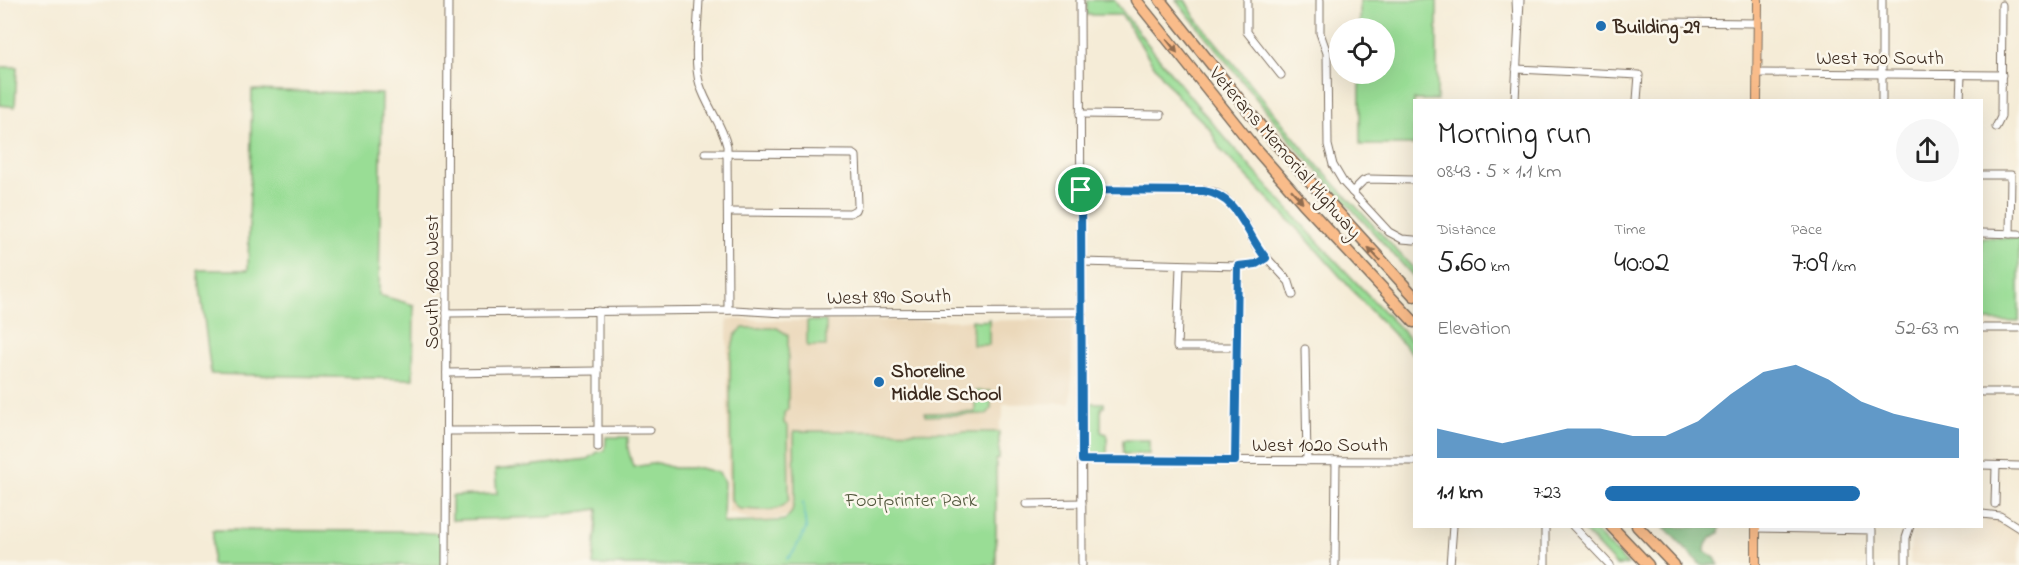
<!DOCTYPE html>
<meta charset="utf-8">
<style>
body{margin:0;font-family:"Indie Flower",sans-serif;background:#f6f6f6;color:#222;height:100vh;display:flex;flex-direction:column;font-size:22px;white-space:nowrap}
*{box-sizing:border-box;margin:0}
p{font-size:20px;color:#767676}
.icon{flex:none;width:33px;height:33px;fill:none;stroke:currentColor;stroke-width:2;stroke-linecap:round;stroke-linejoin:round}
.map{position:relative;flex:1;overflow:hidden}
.details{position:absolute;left:1413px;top:99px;width:570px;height:429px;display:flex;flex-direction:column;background:#fff;border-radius:0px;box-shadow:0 6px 24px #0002}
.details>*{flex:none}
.controls{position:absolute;left:1329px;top:18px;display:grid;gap:12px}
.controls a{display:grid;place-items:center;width:66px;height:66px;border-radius:50%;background:#fff;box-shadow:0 6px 24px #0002;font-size:30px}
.pin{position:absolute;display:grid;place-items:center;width:51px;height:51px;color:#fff;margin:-26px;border:3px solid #fff;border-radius:50%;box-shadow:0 2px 6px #0007}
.round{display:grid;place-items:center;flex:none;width:63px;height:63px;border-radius:32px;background:#f6f6f6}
.headline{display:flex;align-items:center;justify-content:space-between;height:102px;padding:0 24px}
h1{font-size:33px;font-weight:600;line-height:45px}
.figures{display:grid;grid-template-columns:repeat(3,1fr);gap:9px;height:102px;padding:6px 24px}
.figures div{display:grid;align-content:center}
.figures b{font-size:30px;font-weight:600}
.figures small{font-size:16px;font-weight:400}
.figures p{font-size:16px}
.chart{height:168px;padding:12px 24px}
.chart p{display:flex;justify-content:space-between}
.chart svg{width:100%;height:108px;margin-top:6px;fill:#1f6fb2;opacity:.7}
ul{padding:0 24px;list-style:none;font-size:20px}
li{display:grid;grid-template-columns:96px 72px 1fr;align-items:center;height:45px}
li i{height:15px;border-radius:8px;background:#1f6fb2}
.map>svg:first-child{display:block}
.built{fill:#ebd8ba}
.green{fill:#99dd95;stroke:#6a845a;stroke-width:1.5}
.forest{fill:#7abc7e;stroke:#5a734e;stroke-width:1.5}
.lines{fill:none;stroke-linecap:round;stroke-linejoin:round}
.stream{stroke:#4db5cb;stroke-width:1.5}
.minor-casing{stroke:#7c6e5f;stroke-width:9}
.major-casing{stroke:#7c6e5f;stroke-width:10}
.highway-casing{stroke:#7c6e5f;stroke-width:13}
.minor{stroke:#fff;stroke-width:7}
.major{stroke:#f9bc8a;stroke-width:8}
.highway{stroke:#f9bc8a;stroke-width:10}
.oneway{fill:#906c4f}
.route-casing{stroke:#fff;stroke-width:12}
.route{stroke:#1f6fb2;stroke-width:8}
.poi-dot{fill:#1f6fb2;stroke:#fbf7ec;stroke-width:2}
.labels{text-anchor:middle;stroke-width:5;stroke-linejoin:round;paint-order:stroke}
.poi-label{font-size:20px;font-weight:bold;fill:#3b2a1e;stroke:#fbf7ec;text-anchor:start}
.street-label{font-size:20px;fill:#3b2a1e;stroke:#fbf7ec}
.park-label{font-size:20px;fill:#52573c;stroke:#fbf7ec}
</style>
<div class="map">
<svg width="2019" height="565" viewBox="0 0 2019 565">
<rect width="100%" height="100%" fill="#fbf7ec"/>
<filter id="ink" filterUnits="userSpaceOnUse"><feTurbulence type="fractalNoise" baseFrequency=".0167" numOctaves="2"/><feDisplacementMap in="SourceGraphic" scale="12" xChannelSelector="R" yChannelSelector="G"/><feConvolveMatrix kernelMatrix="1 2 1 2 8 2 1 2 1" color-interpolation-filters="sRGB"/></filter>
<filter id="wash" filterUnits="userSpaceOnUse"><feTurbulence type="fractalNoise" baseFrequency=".008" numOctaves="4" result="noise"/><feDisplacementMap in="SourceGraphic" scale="24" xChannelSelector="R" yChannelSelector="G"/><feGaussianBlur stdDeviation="1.35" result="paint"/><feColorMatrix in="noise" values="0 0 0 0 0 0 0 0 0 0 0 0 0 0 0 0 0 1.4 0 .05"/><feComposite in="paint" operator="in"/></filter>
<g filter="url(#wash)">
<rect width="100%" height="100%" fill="#f5ecd7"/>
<g class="built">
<polygon points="727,319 788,321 1072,320 1071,403 1003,404 1003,417 999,425 999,432 795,431 795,494 792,512 784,517 758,523 732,512 728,513"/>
<polygon points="1982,518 1999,520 2019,532 2019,565 1910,565 1911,535 1915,527 1982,526"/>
</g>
<g class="green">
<path d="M 1087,0 L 1114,0 C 1205,122 1309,234 1414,343 L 1414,355 L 1369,309 L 1306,238 L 1220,149 L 1210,129 L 1178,97 L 1151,61 L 1122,15 L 1087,15 Z"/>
<polygon points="1176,0 1185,0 1195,17 1318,166 1414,269 1414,277 1300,152"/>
<polygon points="1360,0 1437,0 1437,100 1414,100 1414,145 1360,145 1360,74 1384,74 1384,28 1360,28"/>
<polygon points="0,67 17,67 15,107 0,105"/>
<polygon points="252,90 382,94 379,295 414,305 413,379 211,374 198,270 248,270"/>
<polygon points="1982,237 2019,238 2019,322 1982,321"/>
<polygon points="989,319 989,345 973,345 972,320 980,321 981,320 985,321"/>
<rect x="807" y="321" width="19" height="25"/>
<path d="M 743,328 L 777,328 L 788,335 L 788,409 L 784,413 L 784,423 L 788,427 L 789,499 C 782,515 755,509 740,509 L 736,507 L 731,500 L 730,358 L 735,335 Z"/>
<polygon points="975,391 991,391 991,409 987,414 925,416 925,413 975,412"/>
<polygon points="1090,403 1104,403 1104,407 1101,407 1101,432 1107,434 1107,454 1090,453"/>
<path d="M 794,431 L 999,432 L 999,459 L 996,460 L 996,565 L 593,565 L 598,509 L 547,517 L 452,520 L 452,496 L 497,494 L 495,470 L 588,459 L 598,452 L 605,451 L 606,437 L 628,437 L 628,449 L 633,467 L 658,463 L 673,468 L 700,468 L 719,473 L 724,482 L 723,523 C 744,522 763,523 785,520 L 792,512 L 795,494 Z"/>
<rect x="1123" y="440" width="26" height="14"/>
<polygon points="1580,527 1591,527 1628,565 1616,565"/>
<polygon points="213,530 402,531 443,534 443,565 212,565"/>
</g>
<path class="forest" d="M 1664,527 L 1720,527 L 1719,533 C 1711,538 1705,541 1705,551 L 1715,558 L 1719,565 L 1701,565 Z"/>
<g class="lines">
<polyline class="stream" points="787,559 793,553 806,529 803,502"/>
</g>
</g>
<g filter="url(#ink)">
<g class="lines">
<defs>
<g id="minor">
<path d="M 699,0 C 698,24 693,64 700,85 C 707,107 722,124 727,146 L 728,310"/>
<polyline points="1080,0 1082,565"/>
<polyline points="1247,0 1247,32 1281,75"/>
<polyline points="1320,0 1320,33 1327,53 1328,145 1333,165 1343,182 1389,232 1402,239 1414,240"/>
<polyline points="1516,0 1517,21"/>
<polyline points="1664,22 1757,23"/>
<polyline points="1516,69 1639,75 1637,100"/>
<polyline points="1757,73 2002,75"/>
<polyline points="1515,100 1520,0"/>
<polyline points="1882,100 1882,0"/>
<polyline points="1960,100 1961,74"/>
<polyline points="1080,114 1161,115"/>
<polyline points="1996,127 2001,117 2002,5"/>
<polyline points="705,153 853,154 856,156 858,205 856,210 850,213 728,212"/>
<polyline points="1982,175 2011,175 2010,234"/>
<polyline points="1081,190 1204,191 1214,192 1225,198 1244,221 1256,246 1289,282 1293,295"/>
<polyline points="1352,192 1363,181 1368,179 1414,180"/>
<polyline points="1982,233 2019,234"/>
<polyline points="1081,262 1238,266 1256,264 1266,257"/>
<polyline points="1180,266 1177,347 1237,347"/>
<polyline points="598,311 598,448"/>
<polyline points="447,313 735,310 784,313 1081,312"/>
<polyline points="1982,328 2019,328"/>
<polyline points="1305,349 1307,461"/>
<polyline points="447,373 598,371"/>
<polyline points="1982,392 2019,392"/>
<polyline points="447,431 650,430"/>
<polyline points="1081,460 1414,461"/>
<polyline points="1235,461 1238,266"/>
<polyline points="1982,465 2019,466"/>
<polyline points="1027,504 1082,503"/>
<polyline points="1995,504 1996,466"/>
<polyline points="1982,514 2000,516 2019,528"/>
<polyline points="1573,526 1610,565"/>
<polyline points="1756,528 1872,530 1872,565"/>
<polyline points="446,565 448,0"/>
<polyline points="1335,565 1336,461"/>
<polyline points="1450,565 1453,526"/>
<polyline points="1545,565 1545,526"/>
<polyline points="1906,565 1906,538 1910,526"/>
</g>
<g id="major">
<polyline points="1757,100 1758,0"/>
<polyline points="1756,565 1756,526"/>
</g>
<g id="highway">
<polyline points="1136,0 1254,147 1303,203 1414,322"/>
<polyline points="1160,0 1267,134 1414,296"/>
<polyline points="1611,526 1648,565"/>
<polyline points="1637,526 1674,565"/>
</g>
</defs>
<use href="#minor" class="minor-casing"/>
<use href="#major" class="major-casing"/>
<use href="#highway" class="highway-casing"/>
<use href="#minor" class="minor"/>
<use href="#major" class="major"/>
<use href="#highway" class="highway"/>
</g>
<defs><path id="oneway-solid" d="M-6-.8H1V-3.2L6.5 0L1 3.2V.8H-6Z" transform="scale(1.5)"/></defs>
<g class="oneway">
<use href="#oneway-solid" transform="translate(1172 46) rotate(52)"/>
<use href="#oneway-solid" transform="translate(1297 196) rotate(48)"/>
<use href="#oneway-solid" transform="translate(1374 254) rotate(-133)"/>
</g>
</g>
<g class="lines" filter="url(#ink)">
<defs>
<path id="route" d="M 1081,190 L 1204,191 C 1239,196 1246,235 1266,258 L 1256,264 L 1238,266 L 1235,461 L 1082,460 Z"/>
</defs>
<use href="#route" class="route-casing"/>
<use href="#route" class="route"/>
</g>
<g class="poi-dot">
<circle cx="1601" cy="26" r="6"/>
<circle cx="879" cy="382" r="6"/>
</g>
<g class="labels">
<g class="poi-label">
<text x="1613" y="33">Building 29</text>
<text x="891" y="377">Shoreline<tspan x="891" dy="23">Middle School</tspan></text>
</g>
<g class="street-label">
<text x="1880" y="64">West 700 South</text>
<text transform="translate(1286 152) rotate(49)" y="7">Veterans Memorial Highway</text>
<text transform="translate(431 282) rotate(-90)" y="7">South 1600 West</text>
<text transform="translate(889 296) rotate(-1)" y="7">West 890 South</text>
<text x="1320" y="451">West 1020 South</text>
</g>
<g class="park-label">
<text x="911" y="506">Footprinter Park</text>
</g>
</g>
</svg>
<div class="controls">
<a><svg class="icon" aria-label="locate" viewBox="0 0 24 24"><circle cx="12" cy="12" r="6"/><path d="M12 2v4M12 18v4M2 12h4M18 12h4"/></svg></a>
</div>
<div class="pin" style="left:1081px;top:190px;background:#1e9e55"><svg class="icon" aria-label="arrive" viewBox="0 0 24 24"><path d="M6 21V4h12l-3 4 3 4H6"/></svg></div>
<section class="details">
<div class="headline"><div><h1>Morning run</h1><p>08:43 · 5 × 1.1 km</p></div><a class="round"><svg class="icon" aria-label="share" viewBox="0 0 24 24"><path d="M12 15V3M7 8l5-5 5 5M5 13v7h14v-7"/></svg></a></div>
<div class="figures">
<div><p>Distance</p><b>5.60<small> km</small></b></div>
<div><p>Time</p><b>40:02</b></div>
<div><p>Pace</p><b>7:09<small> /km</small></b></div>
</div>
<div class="chart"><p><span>Elevation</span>52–63 m</p>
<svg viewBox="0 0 160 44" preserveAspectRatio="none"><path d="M0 44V32L10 35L20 38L30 35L40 32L50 32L60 35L70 35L80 29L90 18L100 9L110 6L120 12L130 21L140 26L150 29L160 32V44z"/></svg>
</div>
<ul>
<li><b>1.1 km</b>7:23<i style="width:72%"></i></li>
</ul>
</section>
</div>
